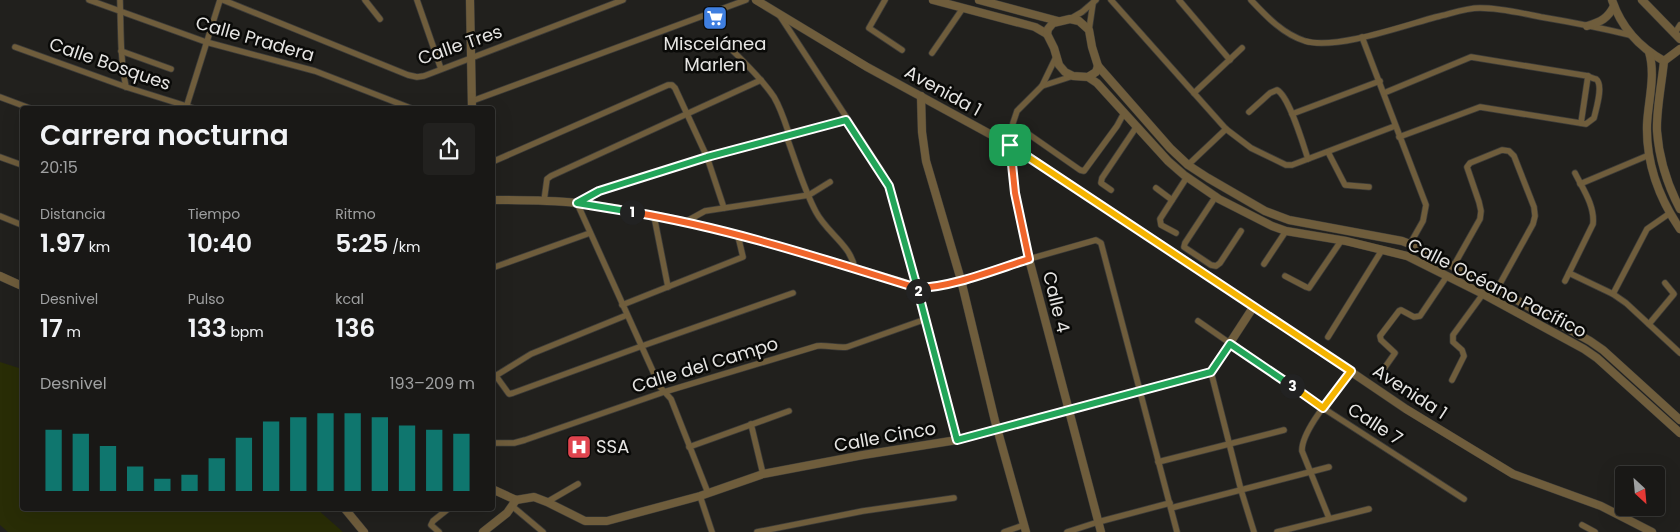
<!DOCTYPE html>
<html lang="es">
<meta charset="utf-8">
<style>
body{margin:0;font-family:Poppins,sans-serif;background:#22211f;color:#f1f3f6;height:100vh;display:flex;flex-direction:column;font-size:19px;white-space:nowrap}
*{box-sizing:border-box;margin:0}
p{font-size:16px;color:#9fa0a1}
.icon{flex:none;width:28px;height:28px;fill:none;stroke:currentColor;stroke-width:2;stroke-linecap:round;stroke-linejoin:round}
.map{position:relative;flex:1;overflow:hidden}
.panel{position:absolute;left:20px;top:106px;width:475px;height:405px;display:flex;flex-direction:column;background:#191816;border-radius:5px;box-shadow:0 5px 20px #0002,0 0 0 1px #373735}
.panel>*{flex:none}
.needle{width:32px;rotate:154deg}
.buttons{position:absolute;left:1615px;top:466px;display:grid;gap:10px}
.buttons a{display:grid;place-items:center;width:50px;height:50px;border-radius:5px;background:#191816;box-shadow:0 5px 20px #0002,0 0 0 1px #373735;font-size:25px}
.pin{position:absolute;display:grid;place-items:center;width:42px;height:42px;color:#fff;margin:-21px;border-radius:10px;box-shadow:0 2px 8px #0006}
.km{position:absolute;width:25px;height:25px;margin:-12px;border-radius:50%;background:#222;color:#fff;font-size:14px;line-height:25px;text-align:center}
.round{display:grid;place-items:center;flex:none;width:52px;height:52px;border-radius:5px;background:#22211f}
.headline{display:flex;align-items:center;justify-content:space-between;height:85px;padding:0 20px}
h1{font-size:28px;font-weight:600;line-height:38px}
.stats{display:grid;grid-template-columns:repeat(3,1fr);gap:8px;height:85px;padding:5px 20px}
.stats div{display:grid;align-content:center}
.stats b{font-size:25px;font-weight:600}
.stats small{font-size:14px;font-weight:400}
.stats p{font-size:14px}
.chart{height:140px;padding:10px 20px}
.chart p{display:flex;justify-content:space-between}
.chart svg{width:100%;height:90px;margin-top:5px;stroke:#0f766e;stroke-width:6}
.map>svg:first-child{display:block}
.park{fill:#292d06}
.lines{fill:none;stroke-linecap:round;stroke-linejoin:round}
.minor-casing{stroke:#3d3c39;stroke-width:7}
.tertiary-casing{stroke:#3d3c39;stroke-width:9}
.minor{stroke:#6f5d3c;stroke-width:5.5}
.tertiary{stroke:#6f5d3c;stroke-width:8}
.split-1-casing{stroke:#fff;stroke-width:10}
.split-2-casing{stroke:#fff;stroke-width:10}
.split-3-casing{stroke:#fff;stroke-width:10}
.split-4-casing{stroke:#fff;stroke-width:10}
.split-1{stroke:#f0652b;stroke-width:6}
.split-2{stroke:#22a559;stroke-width:6}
.split-3{stroke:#22a559;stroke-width:6}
.split-4{stroke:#f5b400;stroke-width:6}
.labels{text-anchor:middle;stroke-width:5;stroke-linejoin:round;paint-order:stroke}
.street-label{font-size:18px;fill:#e6e5e3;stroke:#0a0a08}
.poi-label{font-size:18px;fill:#e6e5e3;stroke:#0a0a08}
</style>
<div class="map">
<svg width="1680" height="532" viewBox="0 0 1680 532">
<rect width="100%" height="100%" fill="#21201d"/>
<polygon class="park" points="0,362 22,369 22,509 317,509 343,532 8,532 0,525"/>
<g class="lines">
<defs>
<g id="minor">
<polyline points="89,0 206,42 315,71 413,109"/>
<path d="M 120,0 C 121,30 120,58 126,87"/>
<polyline points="223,0 408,75 417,77 424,76 623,0"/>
<polyline points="365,0 380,19"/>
<polyline points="417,0 441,69"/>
<polyline points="885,0 869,28 902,50"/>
<polyline points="1111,0 1226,129 1251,148 1286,165 1292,165 1395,126"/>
<polyline points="1179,0 1230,60"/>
<path d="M 1251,0 C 1267,17 1283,34 1305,41 C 1336,50 1403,26 1436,17 C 1450,14 1465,8 1480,8 C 1500,8 1521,13 1541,17 C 1571,22 1601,28 1630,35"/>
<polyline points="780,16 881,170 889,185 926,319 957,440"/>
<polyline points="1070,19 1082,12 1096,0"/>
<polyline points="1089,30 1093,3"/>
<polyline points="1675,33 1680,25"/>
<polyline points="1362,37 1426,205 1423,221 1410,244"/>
<polyline points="15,47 126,87 196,109"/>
<path d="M 731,49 C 746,64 762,79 774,97 C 781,109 785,122 789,134"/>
<polyline points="121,51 171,69"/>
<polyline points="932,53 963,8"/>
<polyline points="1042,86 1073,76"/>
<polyline points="1194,93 1242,48"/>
<path d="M 1384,93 L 1471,57 L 1588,76 C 1589,77 1595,79 1596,79 C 1604,85 1596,109 1594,118 L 1586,124 L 1480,107 L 1399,137"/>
<polyline points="0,97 32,109"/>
<polyline points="472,101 746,0"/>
<polyline points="186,108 220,0"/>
<path d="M 1249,112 L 1270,93 L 1277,90 C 1289,96 1303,144 1308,159"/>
<polyline points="1292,114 1380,81"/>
<polyline points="1581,123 1588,76"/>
<polyline points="1027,133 1080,170 1084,171 1117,126 1124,113"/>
<path d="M 786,135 C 795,159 804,190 816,212 C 827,233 851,245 855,269"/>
<polyline points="1010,145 1013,123 1017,111 1042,86 1056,57"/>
<polyline points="1328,152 1345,185 1369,187"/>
<polyline points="0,157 22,165"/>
<polyline points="492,162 668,85 672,85 675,88 707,157 724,208"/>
<polyline points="1188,165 1226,129"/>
<polyline points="1580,184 1649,155"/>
<polyline points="1156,188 1172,200"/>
<polyline points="1111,190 1101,183 1102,178 1137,126"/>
<polyline points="1216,196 1185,243 1184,247 1211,265 1216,266 1220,263 1241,231"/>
<polyline points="544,201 547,179 551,176 761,80"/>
<polyline points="0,216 22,225"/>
<polyline points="654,216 668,287"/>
<polyline points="685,222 705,211 809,195 830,182"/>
<polyline points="1176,233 1161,225 1160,219 1187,177"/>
<polyline points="1029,259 1096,240 1101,243 1177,532"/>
<polyline points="1264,264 1286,231"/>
<polyline points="1453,267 1480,219 1481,211 1479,202 1467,167 1470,163 1502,150 1509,151 1514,156 1534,207 1535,216 1533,224 1497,289"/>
<polyline points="492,268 590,233"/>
<polyline points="1569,273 1613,294 1626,303 1680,353"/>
<polyline points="1285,276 1306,287 1309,288 1341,241"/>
<path d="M 1565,281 L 1593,224 C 1595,206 1583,189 1575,173"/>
<polyline points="1613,294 1647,229 1670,213"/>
<polyline points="622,305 743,257 738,236"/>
<polyline points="1198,321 1323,408 1464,499"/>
<polyline points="1649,324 1674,294 1665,283"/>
<polyline points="1328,337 1382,250"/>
<polyline points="1383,370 1395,353 1381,340 1380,336 1399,311 1401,310 1414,317 1420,316 1447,276"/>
<polyline points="1211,372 1241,490 1254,532"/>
<polyline points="496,376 509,394 513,393 642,346 793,293"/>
<polyline points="492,378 531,354 627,315"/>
<polyline points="1452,380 1464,356 1462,350 1453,342 1453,335 1483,294"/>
<polyline points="751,424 763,474"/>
<path d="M 492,443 L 514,443 L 525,440 L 664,392 L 817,346 C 827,345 837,348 847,347 L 926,319"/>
<polyline points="689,447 789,411"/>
<polyline points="1158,462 1284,430"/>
<polyline points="708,493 671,399 660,387 577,203 599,191 707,157 846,120"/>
<polyline points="700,496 712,532"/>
<polyline points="547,502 578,484"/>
<polyline points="512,506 543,532"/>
<polyline points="1171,508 1329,467"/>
<path d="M 1329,518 L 1302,451 C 1301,430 1338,389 1351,371"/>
<polyline points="1582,525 1595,532"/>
<polyline points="439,532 431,525 433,521 448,509"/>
<polyline points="757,532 863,511 954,498"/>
<polyline points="1004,532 1024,525"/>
<polyline points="1067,532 1098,522 1170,503"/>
<polyline points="1277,532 1369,509"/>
</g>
<g id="tertiary">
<polyline points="470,0 472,109"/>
<polyline points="756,0 867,67 1010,145 1254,306 1406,409 1513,474 1601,506 1652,532"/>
<polyline points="933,0 1035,27 1047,34"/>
<polyline points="979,0 1058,21"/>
<path d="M 1612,0 C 1621,27 1639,47 1664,61"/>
<polyline points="1642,0 1680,39"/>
<path d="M 1587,26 C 1601,22 1608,18 1614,6"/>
<path d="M 1649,52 C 1656,76 1648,101 1647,125 C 1646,162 1659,198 1680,229"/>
<path d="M 1664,61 C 1662,82 1656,111 1657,131 C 1659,159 1667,184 1680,209"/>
<polyline points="1664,61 1680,49"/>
<polyline points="1098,66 1170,148 1188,165 1208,178 1265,211 1289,220 1402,241 1410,244 1497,289 1590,341 1603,350 1680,420"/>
<polyline points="1088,77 1096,72 1098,66 1092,47 1089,30 1079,21 1070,19 1053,23 1048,29 1047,34 1054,48 1059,65 1065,72 1073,76 1088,77 1097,83 1168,161 1184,175 1219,199 1272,226 1286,231 1346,241 1407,256 1483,294 1584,349 1597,358 1680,433"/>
<polyline points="921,96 922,132 926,161 961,280 995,421 1026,532"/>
<polyline points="1010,145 1015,193 1029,259 1101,532"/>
<path d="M 492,200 C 520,200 548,200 576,203 C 692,216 806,254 917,287 C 950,288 997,269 1029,259"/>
<polyline points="0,276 22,286"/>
<polyline points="492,489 516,500 534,497 547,502 585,521 607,521 700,496 763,474 863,455 957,440 1211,372 1254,306"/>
<polyline points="345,509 364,532"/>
<polyline points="483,532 507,513 516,500"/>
</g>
</defs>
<use href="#minor" class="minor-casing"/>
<use href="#tertiary" class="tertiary-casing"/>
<use href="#minor" class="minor"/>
<use href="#tertiary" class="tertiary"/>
</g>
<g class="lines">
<defs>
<path id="split-1" d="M 632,212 C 729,228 823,259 917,288 C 950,288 997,269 1029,259 L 1015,193 L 1010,145"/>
<polyline id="split-2" points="632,212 577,203 599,191 707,157 846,120 889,186 918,291"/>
<polyline id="split-3" points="918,291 957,440 1211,372 1230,344 1292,386"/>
<polyline id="split-4" points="1010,145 1351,371 1323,408 1292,386"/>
</defs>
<use href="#split-1" class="split-1-casing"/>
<use href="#split-2" class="split-2-casing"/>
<use href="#split-3" class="split-3-casing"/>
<use href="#split-4" class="split-4-casing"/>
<use href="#split-1" class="split-1"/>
<use href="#split-2" class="split-2"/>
<use href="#split-3" class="split-3"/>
<use href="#split-4" class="split-4"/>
</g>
<defs>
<symbol id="supermarket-square" viewBox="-11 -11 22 22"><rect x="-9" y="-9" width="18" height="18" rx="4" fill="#3f7fe0" stroke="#0a0a08"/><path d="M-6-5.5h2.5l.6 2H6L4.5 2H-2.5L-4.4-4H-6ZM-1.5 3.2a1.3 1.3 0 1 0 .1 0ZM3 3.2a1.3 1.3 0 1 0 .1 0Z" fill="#fff"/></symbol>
<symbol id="hospital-square" viewBox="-11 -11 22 22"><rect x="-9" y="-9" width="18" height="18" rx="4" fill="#e0444e" stroke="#0a0a08"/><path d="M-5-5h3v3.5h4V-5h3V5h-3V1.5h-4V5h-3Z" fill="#fff"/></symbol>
</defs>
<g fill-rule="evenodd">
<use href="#supermarket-square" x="701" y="4" width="28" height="28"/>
<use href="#hospital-square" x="565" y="433" width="28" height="28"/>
</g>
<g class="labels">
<g class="street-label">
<text transform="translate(255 39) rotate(16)" y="6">Calle Pradera</text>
<text transform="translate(460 45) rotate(-19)" y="6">Calle Tres</text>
<text transform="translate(110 64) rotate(19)" y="6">Calle Bosques</text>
<text transform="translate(943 91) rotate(29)" y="6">Avenida 1</text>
<text transform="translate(1497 288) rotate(27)" y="6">Calle Océano Pacífico</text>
<text transform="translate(1056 302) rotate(76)" y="6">Calle 4</text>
<text transform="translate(705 365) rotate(-17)" y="6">Calle del Campo</text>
<text transform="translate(1410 392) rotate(33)" y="6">Avenida 1</text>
<text transform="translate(1375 424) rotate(33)" y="6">Calle 7</text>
<text transform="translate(885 437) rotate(-10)" y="6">Calle Cinco</text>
</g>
<g class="poi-label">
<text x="715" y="50">Miscelánea<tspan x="715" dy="21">Marlen</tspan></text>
<text x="596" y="453" text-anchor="start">SSA</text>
</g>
</g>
</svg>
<div class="buttons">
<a><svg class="needle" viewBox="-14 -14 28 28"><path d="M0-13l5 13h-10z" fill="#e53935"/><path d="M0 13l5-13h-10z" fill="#9fa0a1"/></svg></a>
</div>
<div class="pin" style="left:1010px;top:145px;background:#1e9e55"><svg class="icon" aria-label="arrive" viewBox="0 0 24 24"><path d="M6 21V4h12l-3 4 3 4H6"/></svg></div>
<b class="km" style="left:632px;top:212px">1</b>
<b class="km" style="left:918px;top:291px">2</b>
<b class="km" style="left:1292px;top:386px">3</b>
<section class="panel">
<div class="headline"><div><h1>Carrera nocturna</h1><p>20:15</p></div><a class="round"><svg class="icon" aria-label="share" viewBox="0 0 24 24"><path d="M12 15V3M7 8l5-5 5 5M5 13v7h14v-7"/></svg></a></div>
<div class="stats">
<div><p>Distancia</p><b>1.97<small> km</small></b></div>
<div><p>Tiempo</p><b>10:40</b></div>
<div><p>Ritmo</p><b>5:25<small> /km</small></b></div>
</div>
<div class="stats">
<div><p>Desnivel</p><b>17<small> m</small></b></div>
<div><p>Pulso</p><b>133<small> bpm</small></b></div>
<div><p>kcal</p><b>136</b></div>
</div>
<div class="chart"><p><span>Desnivel</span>193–209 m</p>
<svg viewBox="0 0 160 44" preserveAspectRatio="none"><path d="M5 44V14M15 44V16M25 44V22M35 44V32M45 44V38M55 44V36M65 44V28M75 44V18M85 44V10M95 44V8M105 44V6M115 44V6M125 44V8M135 44V12M145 44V14M155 44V16"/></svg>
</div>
</section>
</div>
